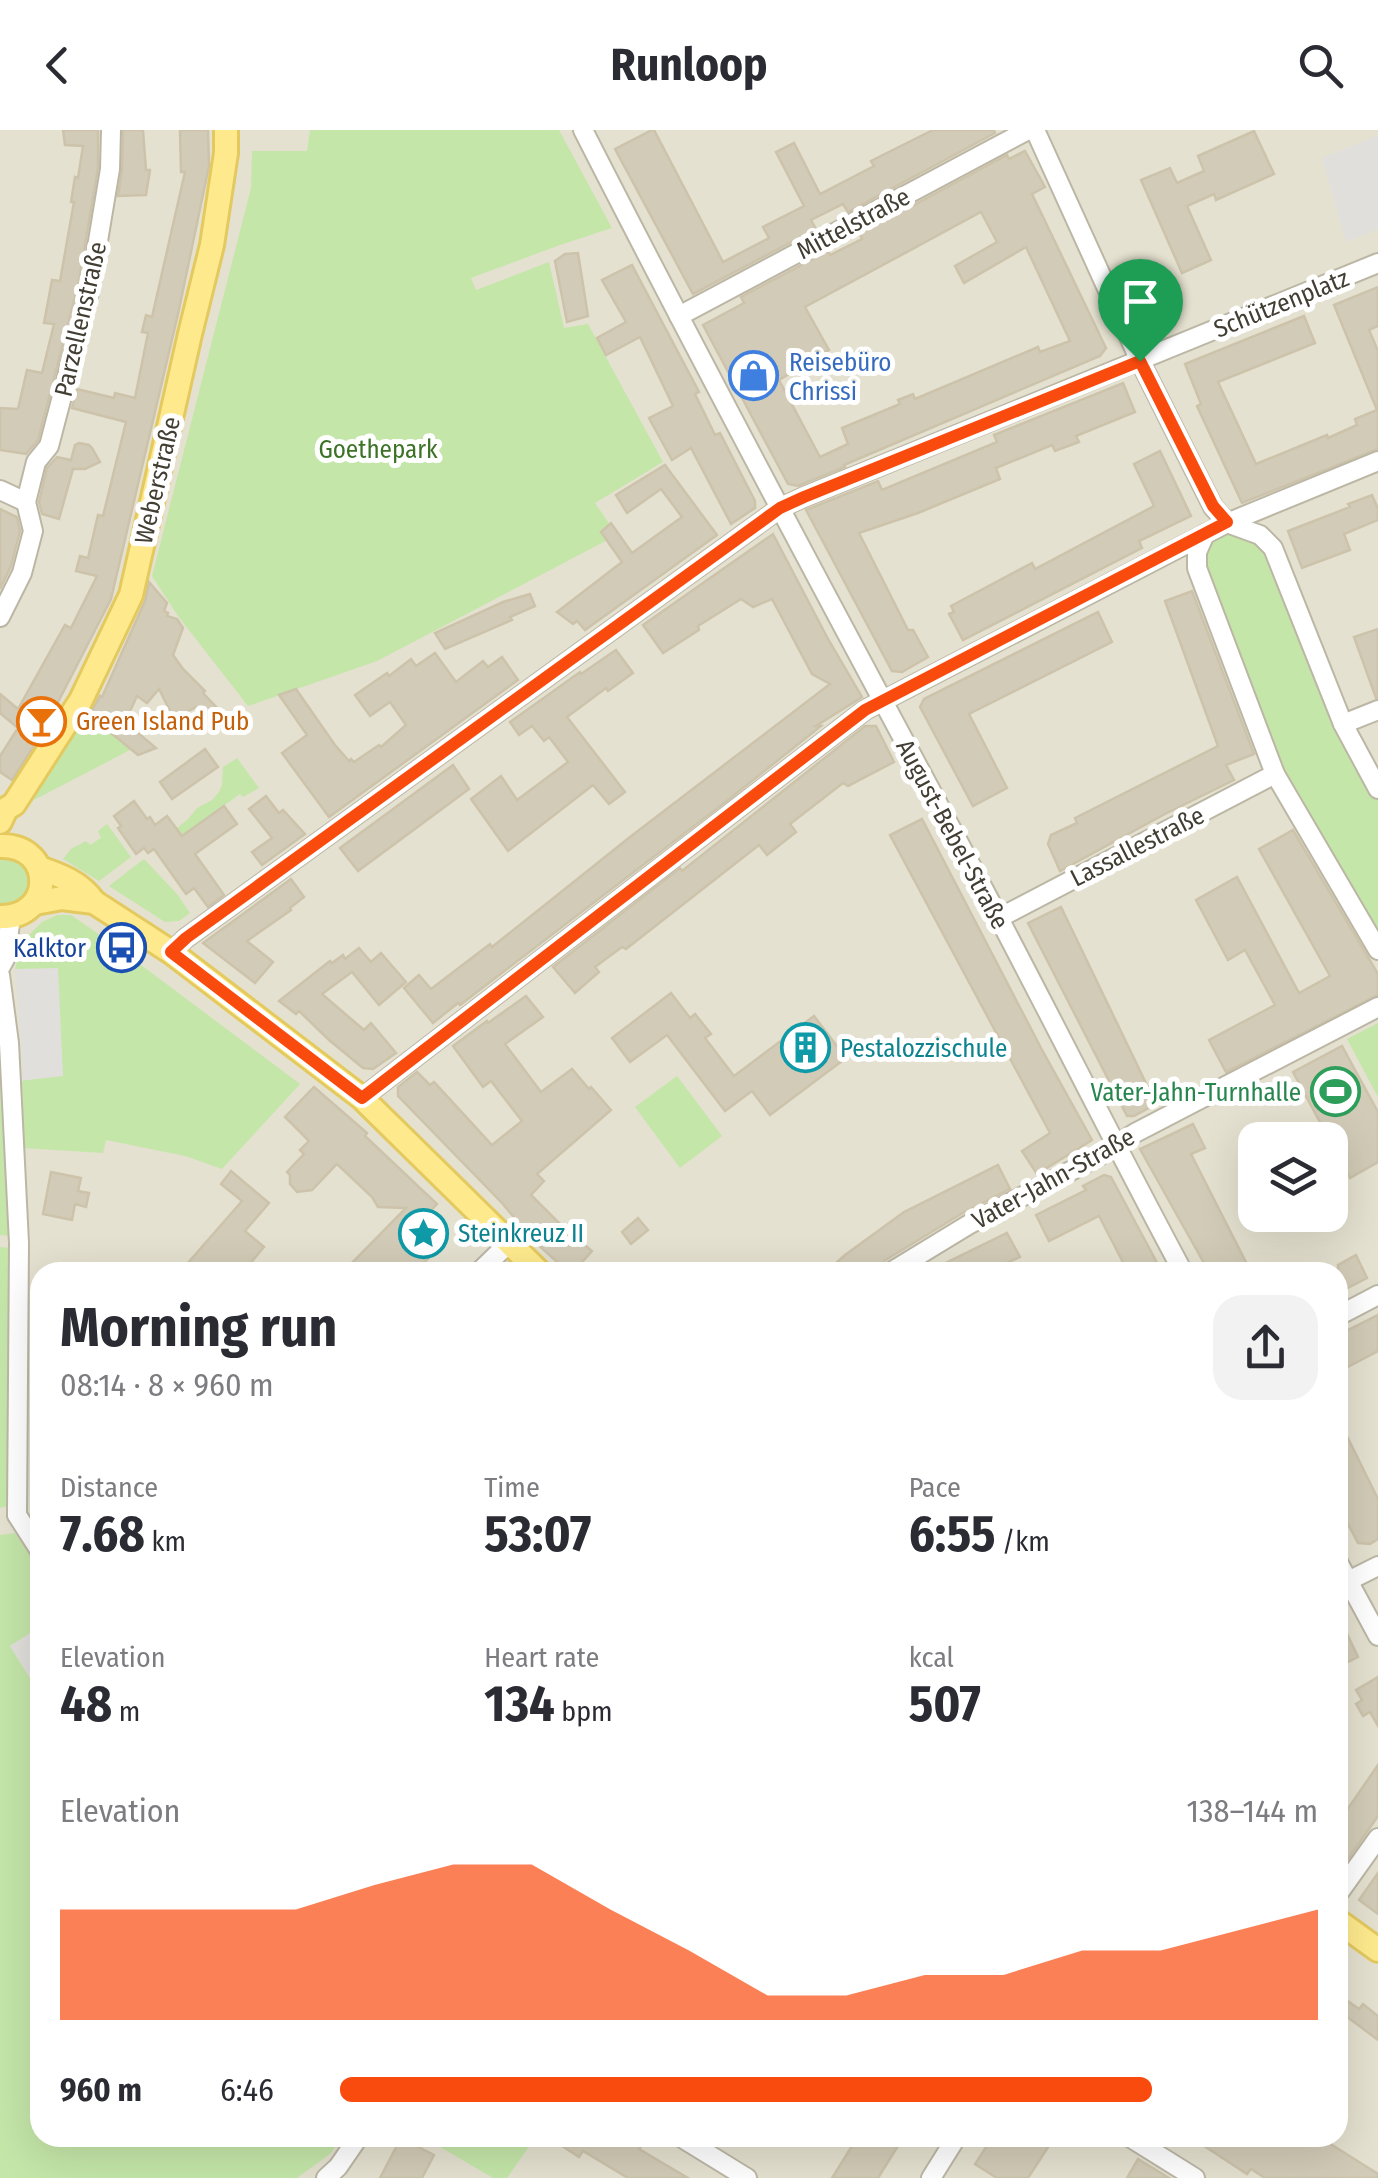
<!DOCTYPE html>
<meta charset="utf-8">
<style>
body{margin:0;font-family:"Fira Sans Condensed",sans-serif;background:#f2f2f3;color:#2b2b33;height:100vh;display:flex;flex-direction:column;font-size:38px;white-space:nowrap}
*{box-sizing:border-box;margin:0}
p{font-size:32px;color:#7c7c81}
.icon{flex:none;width:55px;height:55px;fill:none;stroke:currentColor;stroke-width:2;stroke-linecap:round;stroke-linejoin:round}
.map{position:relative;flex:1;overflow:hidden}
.side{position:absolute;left:30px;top:1132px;width:1318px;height:885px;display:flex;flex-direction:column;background:#fff;border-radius:30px;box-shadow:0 10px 40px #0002}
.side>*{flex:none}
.tools{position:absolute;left:1238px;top:992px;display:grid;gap:20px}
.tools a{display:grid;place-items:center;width:110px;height:110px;border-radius:20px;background:#fff;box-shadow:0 10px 40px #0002;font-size:50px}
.pin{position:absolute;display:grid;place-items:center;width:85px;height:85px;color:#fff;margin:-102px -42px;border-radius:50% 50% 50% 0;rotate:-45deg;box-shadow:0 0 10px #0007}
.pin .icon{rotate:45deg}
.round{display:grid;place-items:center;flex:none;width:105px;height:105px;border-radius:30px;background:#f2f2f3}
.head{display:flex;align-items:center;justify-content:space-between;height:170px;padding:0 30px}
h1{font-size:55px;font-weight:700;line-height:75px}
.metrics{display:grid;grid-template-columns:repeat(3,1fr);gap:15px;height:170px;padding:10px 30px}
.metrics div{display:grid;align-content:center}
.metrics b{font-size:50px;font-weight:700}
.metrics small{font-size:28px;font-weight:400}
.metrics p{font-size:28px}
.chart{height:280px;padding:20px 30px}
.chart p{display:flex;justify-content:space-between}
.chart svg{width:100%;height:180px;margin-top:10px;fill:#fa4b0f;opacity:.7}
ul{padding:0 30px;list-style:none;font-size:32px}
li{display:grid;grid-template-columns:160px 120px 1fr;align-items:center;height:75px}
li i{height:25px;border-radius:12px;background:#fa4b0f}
header{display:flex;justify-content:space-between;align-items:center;height:130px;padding:0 30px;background:#fff;font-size:45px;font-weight:700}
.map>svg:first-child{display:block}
.residential{fill:#e5e1d0;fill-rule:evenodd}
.green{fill:#c4e6a9}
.parking{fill:#e1dfdb}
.building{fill:#d2cbb7;stroke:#cdc3ab;stroke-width:2.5;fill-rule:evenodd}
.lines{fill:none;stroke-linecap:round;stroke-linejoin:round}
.minor-casing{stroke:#bcb7a5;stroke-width:22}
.major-casing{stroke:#e3c95e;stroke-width:28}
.minor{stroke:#fff;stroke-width:18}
.major{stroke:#feea8d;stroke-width:22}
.route-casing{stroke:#fff;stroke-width:20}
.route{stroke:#fa4b0f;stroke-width:12}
.labels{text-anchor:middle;stroke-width:10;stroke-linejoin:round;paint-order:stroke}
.street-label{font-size:25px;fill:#423e33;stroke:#fff}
.shop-label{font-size:25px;fill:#366cbe;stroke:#fff;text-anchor:start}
.park-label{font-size:25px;fill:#3c7327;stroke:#fff}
.food-label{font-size:25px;fill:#c56008;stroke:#fff;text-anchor:start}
.transit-label{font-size:25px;fill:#164399;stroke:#fff;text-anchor:end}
.culture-label{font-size:25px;fill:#0d838f;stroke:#fff;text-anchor:start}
.leisure-label{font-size:25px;fill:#27864d;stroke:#fff;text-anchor:end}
</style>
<header><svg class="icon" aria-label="back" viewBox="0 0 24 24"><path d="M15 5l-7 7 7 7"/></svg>Runloop<svg class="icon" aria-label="search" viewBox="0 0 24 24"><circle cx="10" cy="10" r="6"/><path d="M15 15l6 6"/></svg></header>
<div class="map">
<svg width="1378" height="2048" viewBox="0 0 1378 2048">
<rect width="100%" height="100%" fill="#f1eee2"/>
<path class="residential" d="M 0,0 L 1378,0 L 1378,2048 L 0,2048 ZM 1255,1010 L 1330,1010 L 1330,1085 L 1255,1085 ZM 40,1142 L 1338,1142 L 1338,2008 L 40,2008 Z"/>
<g class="green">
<polygon points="310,0 559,0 612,98 560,115 471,148 476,160 549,132 564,198 588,194 663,332 595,373 617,405 377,531 248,576 178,486 152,446 251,58 252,21 307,21"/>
<polygon points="1227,397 1257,408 1269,421 1339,595 1378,669 1378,810 1278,640 1202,439 1207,407"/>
<polygon points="87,583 130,620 34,670 39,654"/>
<polygon points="237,628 259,658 243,667 240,664 176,710 171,703 188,689 197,678 212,670 219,662 222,655 223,637"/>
<polygon points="107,694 131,727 99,751 63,729 71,719 86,711 90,715 101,708 98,701"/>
<path d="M 0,726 C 6,727 12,726 18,729 C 42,741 32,776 0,774 Z"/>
<polygon points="144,729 177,764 190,783 179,791 165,792 109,756"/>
<polygon points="57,785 71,785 100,805 96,812 112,824 117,817 300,954 222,1039 185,1026 106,1010 103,1023 23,1018 18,951 63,945 15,839 23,811 42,792"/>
<polygon points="1378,893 1378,967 1347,909"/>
<polygon points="677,946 722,1006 680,1038 635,977"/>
<polygon points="2,947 8,1106 0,1105 0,953"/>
<polygon points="0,1117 10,1118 8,1376 0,1378"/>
<polygon points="15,1403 40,1440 40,1497 10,1516 40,1564 40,2008 342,2008 330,2024 297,2048 0,2048 0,1405"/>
<polygon points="425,2008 535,2008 507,2048 493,2048"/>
</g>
<g class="parking">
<polygon points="1378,5 1378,99 1346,112 1322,28"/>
<polygon points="58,838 63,946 18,951 23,938 15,839"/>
<polygon points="40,1497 40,1564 10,1516"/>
</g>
<g class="building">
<polygon points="63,0 98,0 98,38 78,156 38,310 26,324 0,320 0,278 18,279 27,240 42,243 54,194 44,193 52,150 60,151 74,72 71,72 75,47 78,48 83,16 65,15"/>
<polygon points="123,0 143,0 146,40 150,40 146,65 118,66 122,39"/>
<polygon points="180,0 208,0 209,36 178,184 111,469 56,576 59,577 12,650 0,642 0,626 18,598 0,583 0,564 18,579 65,495 71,498 97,446 76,441 80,426 88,428 98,385 103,386 126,292 72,278 77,259 114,268 115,263 135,268 148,203 142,202 146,185 152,187 185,42 181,42"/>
<polygon points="652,0 654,0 723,132 769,108 763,97 804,76 776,22 794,13 820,64 874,36 871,31 933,0 994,0 995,3 848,82 843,74 811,90 816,99 693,164 615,19"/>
<polygon points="1254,1 1274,44 1216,70 1214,64 1187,76 1211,130 1182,143 1141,50 1170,38 1177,53 1204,41 1198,26"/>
<path d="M 1025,21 L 1045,57 L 1032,64 L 1106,218 L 1100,226 L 844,335 L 845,337 L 798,356 L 788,354 L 703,195 L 744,173 L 741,167 L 828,121 L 830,125 L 862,109 L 860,104 L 1007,25 L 1009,29 ZM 981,82 L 997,112 L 955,136 L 964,153 L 1026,117 L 1070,211 L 1040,222 L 1038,217 L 915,269 L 913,264 L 898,270 L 900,274 L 842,298 L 848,314 L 820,327 L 779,250 L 829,220 L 805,177 Z"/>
<polygon points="578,123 588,186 567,192 555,131 565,124"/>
<polygon points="632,135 699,262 695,264 715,305 720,303 755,371 755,378 731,394 691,318 672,330 649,288 673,276 640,207 606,225 597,208 626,192 602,150"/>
<polygon points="1378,157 1378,196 1369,200 1378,221 1378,319 1242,373 1197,276 1201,274 1185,234 1304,186 1315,213 1218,252 1256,334 1327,305 1328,308 1357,295 1355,289 1377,280 1334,175"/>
<polygon points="1123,253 1135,282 1076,306 1079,312 1055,321 1052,315 996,338 1000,349 918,383 859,403 908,500 913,500 928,527 902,542 892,541 806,380 878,351 882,360 997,312 994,305"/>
<polygon points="79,313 89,315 92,318 100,332 85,339 73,339 59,389 42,384 39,372 47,338 57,327 71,330 75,315"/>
<polygon points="1160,321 1191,386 1139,411 1142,418 963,510 949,484 954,482 951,476 1032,433 1035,439 1154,376 1134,334"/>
<polygon points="665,335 717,405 585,500 577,491 573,494 557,482 622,432 601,402 611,393 632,423 682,387 661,359 627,383 616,365"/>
<polygon points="1372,365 1378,379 1378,390 1344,404 1350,420 1302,438 1288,401 1350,377 1348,374"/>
<polygon points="0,379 17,387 20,401 11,436 0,459"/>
<polygon points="773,404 828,509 862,567 816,596 821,596 728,670 460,875 458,873 433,893 404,858 419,845 431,859 490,814 492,817 630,707 830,554 812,544 772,469 753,477 741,469 698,496 699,500 663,523 643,495"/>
<polygon points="149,452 167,473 164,481 168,483 167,486 177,489 183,498 173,525 183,539 205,561 203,563 220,581 210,591 196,577 174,589 159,559 147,573 137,566 125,592 156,618 138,625 89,585 100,566 102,567 145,471"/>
<polygon points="1192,461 1254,624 1226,635 1234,650 1165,684 1060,741 1048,714 1051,705 1077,693 1075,688 1218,616 1165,471"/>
<polygon points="530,464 535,476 510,487 512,490 445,519 435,503 503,472"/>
<polygon points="1098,482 1112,512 969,584 1007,658 973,676 920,577 924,569"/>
<polygon points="1378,499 1378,568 1376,568 1354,507"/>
<polygon points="616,520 633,543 608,561 606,558 567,587 625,662 609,674 593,655 508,721 471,669 501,646 517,670 568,632 549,607 544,611 532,596 519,605 510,592 580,542 581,544"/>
<polygon points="435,523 456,552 483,531 488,537 502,527 518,550 329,687 282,623 307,605 279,565 296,559 335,615 349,631 351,629 354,632 379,615 381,617 406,595 390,572 370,586 355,565 387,543 389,546 411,529 416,536"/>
<polygon points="865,596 876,596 894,632 848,656 843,653 790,694 796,702 767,725 759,715 626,819 622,817 595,837 599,842 575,863 553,837 680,738 682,741"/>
<polygon points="205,619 218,637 172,669 160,652"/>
<polygon points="453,635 469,659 358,741 340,718"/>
<polygon points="266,666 279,683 283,680 305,704 262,735 252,722 272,708 249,679"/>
<polygon points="134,671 147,689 150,687 155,695 167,686 182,706 224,676 237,694 195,724 224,765 208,777 194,758 186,764 154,719 148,723 144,718 136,724 118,698 121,696 114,686"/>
<polygon points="922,689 1041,918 1092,1010 1037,1044 1022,1021 1050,1003 890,705"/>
<polygon points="1293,700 1378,844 1378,865 1226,942 1209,910 1275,875 1245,820 1228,830 1196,770 1237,747 1299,863 1330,846 1259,719"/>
<polygon points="291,749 304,767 290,778 291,780 247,811 273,832 255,853 203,813"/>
<polygon points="1061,777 1156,974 1134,986 1127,986 1028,793"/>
<polygon points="359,818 371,832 381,823 406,852 379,875 352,842 322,864 364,900 371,893 396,923 373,939 363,938 329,910 299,881 296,884 279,871 330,831 332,833 343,825 345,829"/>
<polygon points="671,863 690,888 695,884 711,904 705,908 734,946 814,886 846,928 770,985 752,961 725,981 667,905 630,932 612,908"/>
<polygon points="526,866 543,887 505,914 541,962 572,939 589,959 591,957 611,980 537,1044 544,1051 531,1065 561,1095 592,1121 573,1142 568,1142 535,1112 502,1073 398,966 398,957 417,942 430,955 434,952 492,1015 522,991 491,951 483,957 453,916 487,891 488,893"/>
<polygon points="1342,916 1378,982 1378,1032 1350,1048 1293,942"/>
<polygon points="314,957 367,1003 365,1006 437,1074 410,1102 433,1123 416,1142 343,1142 406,1078 378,1077 372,1067 337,1034 312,1060 297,1062 290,1054 290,1045 287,1042 304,1024 300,1020 309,1011 285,987"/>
<polygon points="1193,994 1205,1018 1191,1024 1251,1142 1209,1142 1140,1019"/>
<polygon points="998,1035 1010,1059 961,1084 884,1131 879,1142 826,1142 845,1125 904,1082"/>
<polygon points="231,1041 269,1073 245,1101 264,1117 243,1142 180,1142 242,1071 221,1054"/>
<polygon points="51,1042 81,1048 78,1061 89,1063 86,1077 75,1074 72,1090 43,1084"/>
<polygon points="1104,1045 1111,1047 1162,1142 1128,1142 1099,1086 1049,1111 1036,1085 1086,1060 1083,1056"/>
<polygon points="638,1088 648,1100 631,1114 622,1102"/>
<polygon points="1007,1103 1020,1127 987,1142 927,1142"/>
<polygon points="1356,1125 1367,1148 1338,1163 1338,1135"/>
<polygon points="1378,1185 1378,1221 1338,1242 1338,1205"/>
<polygon points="1338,1288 1378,1369 1378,1409 1370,1414 1358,1413 1338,1375"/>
<polygon points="1338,1485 1358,1527 1338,1537"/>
<polygon points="1378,1547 1378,1596 1370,1582 1363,1586 1356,1574 1362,1570 1356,1560"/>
<polygon points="1378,1635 1378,1686 1338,1743 1338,1693"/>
<polygon points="1378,1743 1378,1784 1359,1770"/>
<polygon points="1338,1864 1359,1879 1363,1874 1378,1886 1378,1910 1338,1880"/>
<polygon points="401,2008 434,2025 422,2048 380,2048"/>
<polygon points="550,2008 629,2008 642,2015 639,2019 688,2048 628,2048 583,2021 579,2027"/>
<polygon points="857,2008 903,2008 878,2048 832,2048"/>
<polygon points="992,2008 1054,2008 1028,2048 997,2048 975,2034"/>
<polygon points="1192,2008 1321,2008 1378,2044 1378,2048 1265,2048 1251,2039 1247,2044"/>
<polygon points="1138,2029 1169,2048 1127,2048"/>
</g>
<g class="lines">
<defs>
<g id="minor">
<path d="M 583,0 C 710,249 842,495 974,741 C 1045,874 1112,1010 1183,1142"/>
<polyline points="1035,0 1140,231 1213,377 1227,393 1260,405 1273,418 1343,594 1378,659"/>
<polyline points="679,186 1028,0"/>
<polyline points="0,360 26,372"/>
<polyline points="1205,404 1197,422 1197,438 1275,644 1378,820"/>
<polyline points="0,487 22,443 33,401 26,372 36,332 49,316 90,159 110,39 111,0"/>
<polyline points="1343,594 1378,580"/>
<polyline points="999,788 1275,644"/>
<polyline points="171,822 186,808 780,378 804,367 1378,133"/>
<polyline points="0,838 5,829 11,787"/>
<polyline points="0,845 9,913 19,1113 17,1385"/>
<polyline points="362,968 865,580 1227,393 1378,331"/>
<polyline points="479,1142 509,1113"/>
<polyline points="891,1142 968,1095 1099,1026 1135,1003 1378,877"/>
<polyline points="1338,1186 1378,1165"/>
<polyline points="17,1385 40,1421"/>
<polyline points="1338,1432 1378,1506"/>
<polyline points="1338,1456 1378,1436"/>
<polyline points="1338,1764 1378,1708"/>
<polyline points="682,2008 747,2048"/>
<polyline points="1131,2008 1195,2048"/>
<polyline points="326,2048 338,2037 358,2008"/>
<polyline points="931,2048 956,2008"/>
</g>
<g id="major">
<polyline points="0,692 6,679 14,674 81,570 131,465 190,204 212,115 226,23 226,0"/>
<path d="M 0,716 C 55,714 55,788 0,787"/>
<path d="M 39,738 C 60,745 81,753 94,772"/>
<polyline points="35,773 62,768 94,772 171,822 362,968 539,1142"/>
<polyline points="1338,1791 1378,1820"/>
</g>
</defs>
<use href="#minor" class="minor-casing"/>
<use href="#major" class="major-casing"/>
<use href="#minor" class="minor"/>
<use href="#major" class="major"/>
</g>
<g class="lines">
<defs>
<polygon id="route" points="1140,231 1213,376 1227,392 865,580 362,968 171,822 186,808 780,378 804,367"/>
</defs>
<use href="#route" class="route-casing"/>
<use href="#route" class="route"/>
</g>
<defs>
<symbol id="shop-ring" viewBox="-11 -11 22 22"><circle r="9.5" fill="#fff" stroke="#3f7fe0" stroke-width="1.5"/><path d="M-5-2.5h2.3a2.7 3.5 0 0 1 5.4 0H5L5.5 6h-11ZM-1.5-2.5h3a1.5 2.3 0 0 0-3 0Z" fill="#3f7fe0"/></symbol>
<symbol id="bar-ring" viewBox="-11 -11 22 22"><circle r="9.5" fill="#fff" stroke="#e8710a" stroke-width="1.5"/><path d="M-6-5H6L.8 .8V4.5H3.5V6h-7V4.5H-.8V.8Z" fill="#e8710a"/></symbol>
<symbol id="bus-ring" viewBox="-11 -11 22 22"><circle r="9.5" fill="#fff" stroke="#1a4fb4" stroke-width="1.5"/><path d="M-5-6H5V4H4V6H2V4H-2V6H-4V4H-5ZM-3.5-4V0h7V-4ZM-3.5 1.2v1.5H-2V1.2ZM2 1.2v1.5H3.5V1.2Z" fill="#1a4fb4"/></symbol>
<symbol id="building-ring" viewBox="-11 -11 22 22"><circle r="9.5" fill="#fff" stroke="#0f9aa8" stroke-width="1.5"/><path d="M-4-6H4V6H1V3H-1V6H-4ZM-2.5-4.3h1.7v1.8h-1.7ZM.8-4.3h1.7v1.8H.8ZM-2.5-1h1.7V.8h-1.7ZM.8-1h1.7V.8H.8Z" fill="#0f9aa8"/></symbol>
<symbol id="stadium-ring" viewBox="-11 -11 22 22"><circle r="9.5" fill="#fff" stroke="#2e9e5b" stroke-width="1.5"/><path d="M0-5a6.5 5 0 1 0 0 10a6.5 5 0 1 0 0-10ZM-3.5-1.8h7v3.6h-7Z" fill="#2e9e5b"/></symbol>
<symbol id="sight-ring" viewBox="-11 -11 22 22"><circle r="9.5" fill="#fff" stroke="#0f9aa8" stroke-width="1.5"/><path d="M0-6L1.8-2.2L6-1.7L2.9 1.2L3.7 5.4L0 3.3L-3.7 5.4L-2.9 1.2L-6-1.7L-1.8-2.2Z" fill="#0f9aa8"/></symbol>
</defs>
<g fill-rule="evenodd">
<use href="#shop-ring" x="726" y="218" width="55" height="55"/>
<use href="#bar-ring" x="14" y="564" width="55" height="55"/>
<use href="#bus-ring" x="94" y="790" width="55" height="55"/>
<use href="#building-ring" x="778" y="890" width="55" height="55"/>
<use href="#stadium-ring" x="1308" y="934" width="55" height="55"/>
<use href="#sight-ring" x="396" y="1076" width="55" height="55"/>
</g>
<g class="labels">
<g class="street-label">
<text transform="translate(853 93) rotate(-28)" y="9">Mittelstraße</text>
<text transform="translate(1281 173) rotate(-22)" y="9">Schützenplatz</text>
<text transform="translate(80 189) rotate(-77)" y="9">Parzellenstraße</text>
<text transform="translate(157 350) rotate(-77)" y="9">Weberstraße</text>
<text transform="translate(953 704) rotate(62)" y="9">August-Bebel-Straße</text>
<text transform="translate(1137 716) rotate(-27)" y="9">Lassallestraße</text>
<text transform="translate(1053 1048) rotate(-29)" y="9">Vater-Jahn-Straße</text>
</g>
<g class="shop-label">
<text x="789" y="241">Reisebüro<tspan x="789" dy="29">Chrissi</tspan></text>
</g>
<g class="park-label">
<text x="378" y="328">Goethepark</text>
</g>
<g class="food-label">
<text x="76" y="600">Green Island Pub</text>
</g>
<g class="transit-label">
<text x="86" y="827">Kalktor</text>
</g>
<g class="culture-label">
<text x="840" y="927">Pestalozzischule</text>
<text x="458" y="1112">Steinkreuz II</text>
</g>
<g class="leisure-label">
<text x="1301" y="971">Vater-Jahn-Turnhalle</text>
</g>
</g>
</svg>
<div class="tools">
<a><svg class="icon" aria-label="layers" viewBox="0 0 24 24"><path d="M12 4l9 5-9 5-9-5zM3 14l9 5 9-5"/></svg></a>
</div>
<div class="pin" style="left:1140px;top:231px;background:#1e9e55"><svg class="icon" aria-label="arrive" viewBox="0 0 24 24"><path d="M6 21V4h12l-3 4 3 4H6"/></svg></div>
<section class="side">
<div class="head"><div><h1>Morning run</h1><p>08:14 · 8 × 960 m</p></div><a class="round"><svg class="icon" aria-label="share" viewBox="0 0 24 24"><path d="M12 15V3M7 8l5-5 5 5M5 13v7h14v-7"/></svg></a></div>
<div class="metrics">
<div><p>Distance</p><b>7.68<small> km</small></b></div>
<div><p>Time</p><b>53:07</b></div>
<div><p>Pace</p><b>6:55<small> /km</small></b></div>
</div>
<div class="metrics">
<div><p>Elevation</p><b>48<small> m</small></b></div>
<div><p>Heart rate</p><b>134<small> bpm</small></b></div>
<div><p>kcal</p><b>507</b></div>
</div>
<div class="chart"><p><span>Elevation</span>138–144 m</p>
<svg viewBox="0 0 160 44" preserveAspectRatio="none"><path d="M0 44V17L10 17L20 17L30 17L40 11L50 6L60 6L70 17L80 27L90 38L100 38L110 33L120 33L130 27L140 27L150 22L160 17V44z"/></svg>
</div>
<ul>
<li><b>960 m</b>6:46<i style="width:83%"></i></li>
</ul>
</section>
</div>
